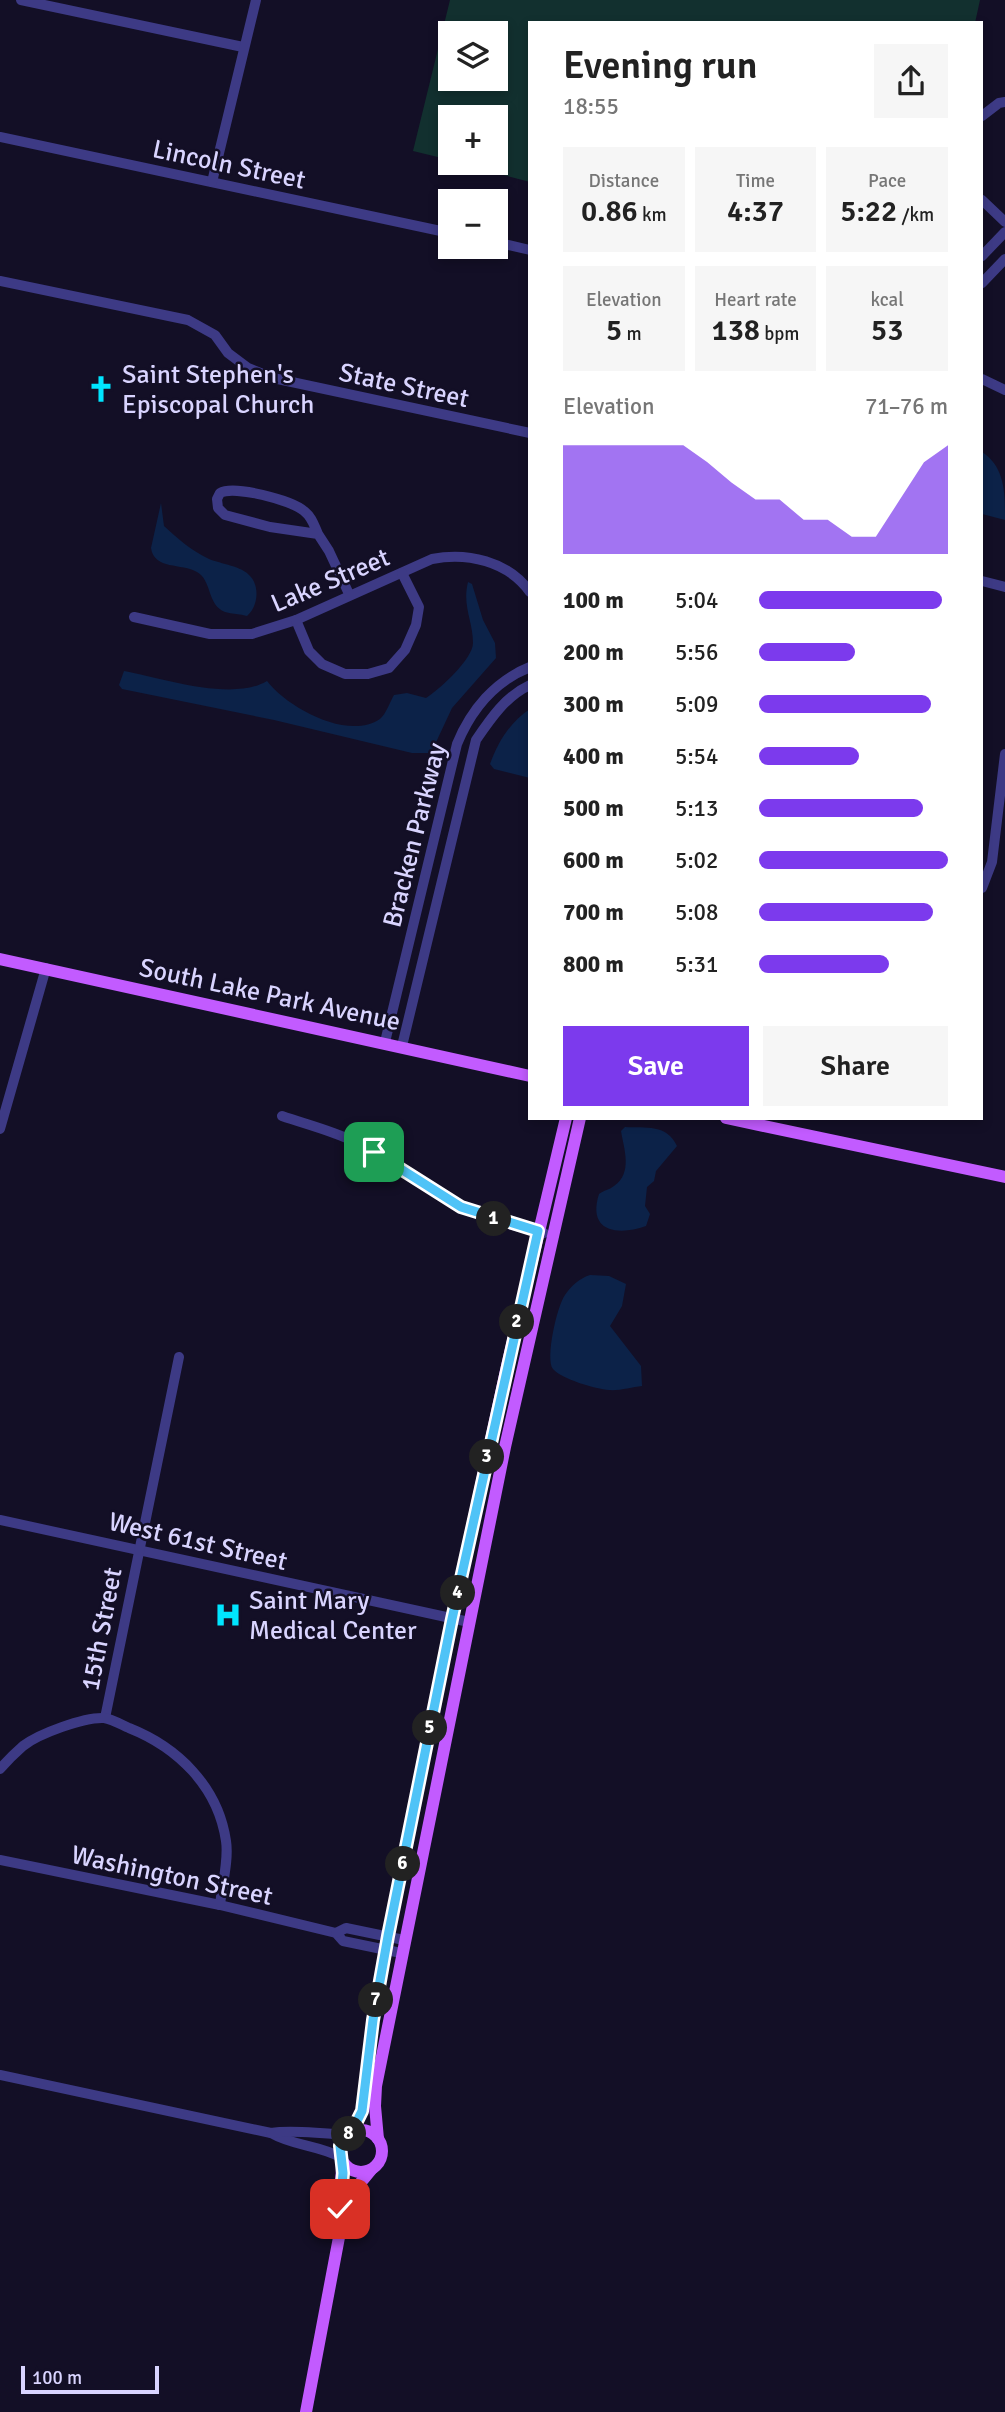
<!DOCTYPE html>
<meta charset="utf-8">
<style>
body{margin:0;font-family:Signika,sans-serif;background:#f6f6f6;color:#222;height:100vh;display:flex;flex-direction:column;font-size:26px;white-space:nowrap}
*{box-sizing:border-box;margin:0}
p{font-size:23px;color:#767676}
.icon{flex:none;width:38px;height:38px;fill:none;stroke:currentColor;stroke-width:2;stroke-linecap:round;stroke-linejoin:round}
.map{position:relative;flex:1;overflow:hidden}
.drawer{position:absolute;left:528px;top:21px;width:455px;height:1099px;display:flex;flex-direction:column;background:#fff;border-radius:0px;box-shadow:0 4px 10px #0003}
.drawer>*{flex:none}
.buttons{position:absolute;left:438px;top:21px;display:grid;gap:14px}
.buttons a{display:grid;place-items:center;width:70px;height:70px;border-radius:0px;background:#fff;box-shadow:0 4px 10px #0003;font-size:35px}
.scale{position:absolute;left:21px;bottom:18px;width:138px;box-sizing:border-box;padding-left:7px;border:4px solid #d9d4ff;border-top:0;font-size:19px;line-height:24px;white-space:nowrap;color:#d9d4ff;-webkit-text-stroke:5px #130f26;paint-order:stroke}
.pin{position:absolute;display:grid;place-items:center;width:60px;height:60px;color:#fff;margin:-30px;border-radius:14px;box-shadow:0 4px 10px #0006}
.km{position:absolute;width:35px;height:35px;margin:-18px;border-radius:50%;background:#222;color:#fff;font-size:19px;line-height:35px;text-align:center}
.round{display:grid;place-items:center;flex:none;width:74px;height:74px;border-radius:0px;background:#f6f6f6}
.overview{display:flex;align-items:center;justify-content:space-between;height:119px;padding:0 35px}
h1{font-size:38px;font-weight:600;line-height:52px}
.figures{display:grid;grid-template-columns:repeat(3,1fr);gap:10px;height:119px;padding:7px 35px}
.figures div{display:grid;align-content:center;border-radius:0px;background:#f6f6f6;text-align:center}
.figures b{font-size:30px;font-weight:600}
.figures small{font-size:19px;font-weight:400}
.figures p{font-size:19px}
.chart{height:196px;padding:14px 35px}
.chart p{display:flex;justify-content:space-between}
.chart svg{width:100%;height:126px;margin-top:7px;fill:#7c3aed;opacity:.7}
.cta{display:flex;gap:14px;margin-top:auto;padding:14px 35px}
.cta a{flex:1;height:80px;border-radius:0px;background:#7c3aed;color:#fff;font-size:28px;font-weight:600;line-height:80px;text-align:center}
.cta a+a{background:#f6f6f6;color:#222}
ul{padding:0 35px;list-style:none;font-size:23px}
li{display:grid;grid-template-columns:112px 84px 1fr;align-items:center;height:52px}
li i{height:18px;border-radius:9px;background:#7c3aed}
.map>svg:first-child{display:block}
.green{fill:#12302f;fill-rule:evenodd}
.water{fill:#0c2248}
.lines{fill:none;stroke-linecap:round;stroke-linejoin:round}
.minor{stroke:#3d3a85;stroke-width:10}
.major{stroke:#c25bff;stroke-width:12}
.route-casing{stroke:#fff;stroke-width:14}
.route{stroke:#4fc3f7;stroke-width:9}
.labels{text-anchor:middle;stroke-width:5;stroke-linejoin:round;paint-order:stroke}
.street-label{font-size:26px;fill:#d9d4ff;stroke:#130f26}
.poi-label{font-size:26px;fill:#d9d4ff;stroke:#130f26;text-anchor:start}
</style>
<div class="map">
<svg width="1005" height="2412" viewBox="0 0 1005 2412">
<rect width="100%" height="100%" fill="#130f26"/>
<path class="green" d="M 450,0 L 980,0 L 975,23 L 530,23 L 530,182 L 458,163 L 495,163 L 495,117 L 450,117 L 450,160 L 413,151 ZM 450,33 L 495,33 L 495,79 L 450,79 Z"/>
<g class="water">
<path d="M 982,452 C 1005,467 1005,493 1005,520 L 982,514 Z"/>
<path d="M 161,503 L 164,526 C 178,539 192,551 209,559 C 221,564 242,566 250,576 C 260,586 258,607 247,616 C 240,614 232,614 225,612 C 207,605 212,580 197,572 C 182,563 154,570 151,548 Z"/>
<path d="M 468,582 L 472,584 L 483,620 L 495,643 L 496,658 L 452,708 L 431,753 L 412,753 L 274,720 L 122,689 L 119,685 L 124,671 C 162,678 232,702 267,681 C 287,707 347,741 380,719 C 386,714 390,702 394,695 L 407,693 L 426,698 C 439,690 473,659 473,643 C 473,621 462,606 468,582 Z"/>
<path d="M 530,709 L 530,778 L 494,769 L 490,764 C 498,742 510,722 530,709 Z"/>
<path d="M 625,1127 C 646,1128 667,1124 677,1146 L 656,1171 L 654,1181 L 647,1187 L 645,1206 L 650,1214 L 646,1226 C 618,1236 587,1232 599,1194 C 604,1190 609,1190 614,1186 C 633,1173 624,1149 621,1131 Z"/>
<path d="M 590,1275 L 609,1276 L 626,1284 L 622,1306 L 610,1326 L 641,1366 L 642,1386 C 632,1387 619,1391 609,1390 C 596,1389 561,1379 553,1369 C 545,1359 557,1306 565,1295 C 571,1286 580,1278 590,1275 Z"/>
</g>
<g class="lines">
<g class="minor">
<polyline points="21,0 243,47"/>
<polyline points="982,116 999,103 1005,102"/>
<polyline points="0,137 450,233"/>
<polyline points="212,182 256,0"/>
<polyline points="982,200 1005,222"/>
<polyline points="495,242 530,250"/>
<polyline points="982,256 1005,232"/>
<polyline points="0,281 188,320 215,335 228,353 248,368 273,378 530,433"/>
<polyline points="982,283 1005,259"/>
<polyline points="982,379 1005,390"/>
<path d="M 318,534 C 314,525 312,517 304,511 C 291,500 234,485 220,493 L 217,499 L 218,508 L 225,515 L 270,527 L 318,534 L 329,551 L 349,594"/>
<polyline points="982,581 1005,587"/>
<path d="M 134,617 L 210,634 L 252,634 L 296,620 L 432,559 C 467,552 508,561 530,592"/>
<polyline points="296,620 309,651 322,664 345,674 368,674 389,668 405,650 416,625 419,607 402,573"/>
<polyline points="982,888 992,862 1005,754"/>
<path d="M 385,1042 L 457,744 C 471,710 495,681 530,667"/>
<path d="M 402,1046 L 476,740 C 491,718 506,696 530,685"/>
<path d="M 282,1116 C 305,1124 330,1130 353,1141 C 390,1159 421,1186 458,1205 C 484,1219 516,1226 544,1233"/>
<polyline points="0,1129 46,968"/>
<polyline points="0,1520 469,1622"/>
<polyline points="105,1718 179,1357"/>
<path d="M 0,1769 C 7,1761 15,1753 23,1746 C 38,1734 84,1717 104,1718 C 112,1719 122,1725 129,1728 C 177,1747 218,1786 226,1841 C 229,1860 222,1885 220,1905"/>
<polyline points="0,1860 220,1905 336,1933 343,1941 401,1953"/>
<polyline points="336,1933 346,1928 404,1940"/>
<path d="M 0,2075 L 271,2133 C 293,2146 318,2145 340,2157"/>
<path d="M 271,2133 C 296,2129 322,2135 348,2134"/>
</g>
<g class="major">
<polyline points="0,959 530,1076"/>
<polyline points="726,1118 1005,1177"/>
<circle cx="361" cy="2151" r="21"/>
<polyline points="351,2133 362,2111 373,2019 388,1936 452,1619 507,1366 566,1118"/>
<polyline points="378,2139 375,2106 376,2086 505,1447 580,1118"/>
<polyline points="340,2232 349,2223 357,2187 371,2170"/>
<path d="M 306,2412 L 340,2232 C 334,2210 343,2185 342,2162"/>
</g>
</g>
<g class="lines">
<defs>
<polyline id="route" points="340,2209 343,2173 340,2146 351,2133 362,2111 373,2020 388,1936 452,1619 538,1231 461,1207 374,1152"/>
</defs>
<use href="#route" class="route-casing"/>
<use href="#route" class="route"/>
</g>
<defs>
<symbol id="church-bare" viewBox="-9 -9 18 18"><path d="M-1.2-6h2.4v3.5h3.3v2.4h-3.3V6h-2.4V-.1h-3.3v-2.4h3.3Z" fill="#00e5ff" stroke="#130f26" stroke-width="2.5" paint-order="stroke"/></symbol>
<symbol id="hospital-bare" viewBox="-9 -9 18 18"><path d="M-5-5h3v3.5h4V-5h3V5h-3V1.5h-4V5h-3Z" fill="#00e5ff" stroke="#130f26" stroke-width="2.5" paint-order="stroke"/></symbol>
</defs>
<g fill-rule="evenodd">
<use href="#church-bare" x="82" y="370" width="38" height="38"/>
<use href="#hospital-bare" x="209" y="1596" width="38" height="38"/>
</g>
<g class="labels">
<g class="street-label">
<text transform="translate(229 164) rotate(12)" y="9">Lincoln Street</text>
<text transform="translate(404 385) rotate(12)" y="9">State Street</text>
<text transform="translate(330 580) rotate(-23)" y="9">Lake Street</text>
<text transform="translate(414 835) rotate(-76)" y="9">Bracken Parkway</text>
<text transform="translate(270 994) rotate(12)" y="9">South Lake Park Avenue</text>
<text transform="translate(198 1541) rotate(13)" y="9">West 61st Street</text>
<text transform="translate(101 1629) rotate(-79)" y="9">15th Street</text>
<text transform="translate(172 1875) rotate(12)" y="9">Washington Street</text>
</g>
<g class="poi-label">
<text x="122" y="383">Saint Stephen's<tspan x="122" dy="30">Episcopal Church</tspan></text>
<text x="249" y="1609">Saint Mary<tspan x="249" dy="30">Medical Center</tspan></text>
</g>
</g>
</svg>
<div class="buttons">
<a><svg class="icon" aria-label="layers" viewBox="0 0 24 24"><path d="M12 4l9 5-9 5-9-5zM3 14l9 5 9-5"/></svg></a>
<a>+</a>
<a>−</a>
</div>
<div class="scale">100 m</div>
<div class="pin" style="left:374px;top:1152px;background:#1e9e55"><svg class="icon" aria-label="arrive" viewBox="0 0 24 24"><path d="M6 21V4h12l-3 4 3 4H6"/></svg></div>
<div class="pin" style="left:340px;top:2209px;background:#d93025"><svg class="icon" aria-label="check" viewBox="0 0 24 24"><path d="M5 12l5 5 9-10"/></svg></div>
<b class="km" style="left:494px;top:1219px">1</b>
<b class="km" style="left:517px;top:1322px">2</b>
<b class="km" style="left:487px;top:1457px">3</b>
<b class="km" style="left:458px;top:1593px">4</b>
<b class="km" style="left:430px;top:1728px">5</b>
<b class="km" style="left:403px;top:1864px">6</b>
<b class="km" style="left:376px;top:2000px">7</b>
<b class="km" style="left:349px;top:2134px">8</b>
<section class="drawer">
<div class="overview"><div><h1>Evening run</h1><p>18:55</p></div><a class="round"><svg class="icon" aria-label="share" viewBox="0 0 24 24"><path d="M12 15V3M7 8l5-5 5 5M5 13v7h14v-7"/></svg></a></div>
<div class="figures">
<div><p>Distance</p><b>0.86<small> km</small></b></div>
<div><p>Time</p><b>4:37</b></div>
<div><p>Pace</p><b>5:22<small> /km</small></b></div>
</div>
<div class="figures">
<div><p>Elevation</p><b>5<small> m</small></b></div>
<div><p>Heart rate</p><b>138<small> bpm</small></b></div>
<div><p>kcal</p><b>53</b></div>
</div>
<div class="chart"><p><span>Elevation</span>71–76 m</p>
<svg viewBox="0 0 160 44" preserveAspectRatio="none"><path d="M0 44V6L10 6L20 6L30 6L40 6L50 6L60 12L70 19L80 25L90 25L100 32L110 32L120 38L130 38L140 25L150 12L160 6V44z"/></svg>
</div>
<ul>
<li><b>100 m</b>5:04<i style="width:97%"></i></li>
<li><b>200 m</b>5:56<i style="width:51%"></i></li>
<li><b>300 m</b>5:09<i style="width:91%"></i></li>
<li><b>400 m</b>5:54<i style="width:53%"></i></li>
<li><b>500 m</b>5:13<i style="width:87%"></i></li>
<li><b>600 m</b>5:02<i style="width:100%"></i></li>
<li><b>700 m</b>5:08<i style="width:92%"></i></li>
<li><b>800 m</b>5:31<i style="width:69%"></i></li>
</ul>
<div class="cta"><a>Save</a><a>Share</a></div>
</section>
</div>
